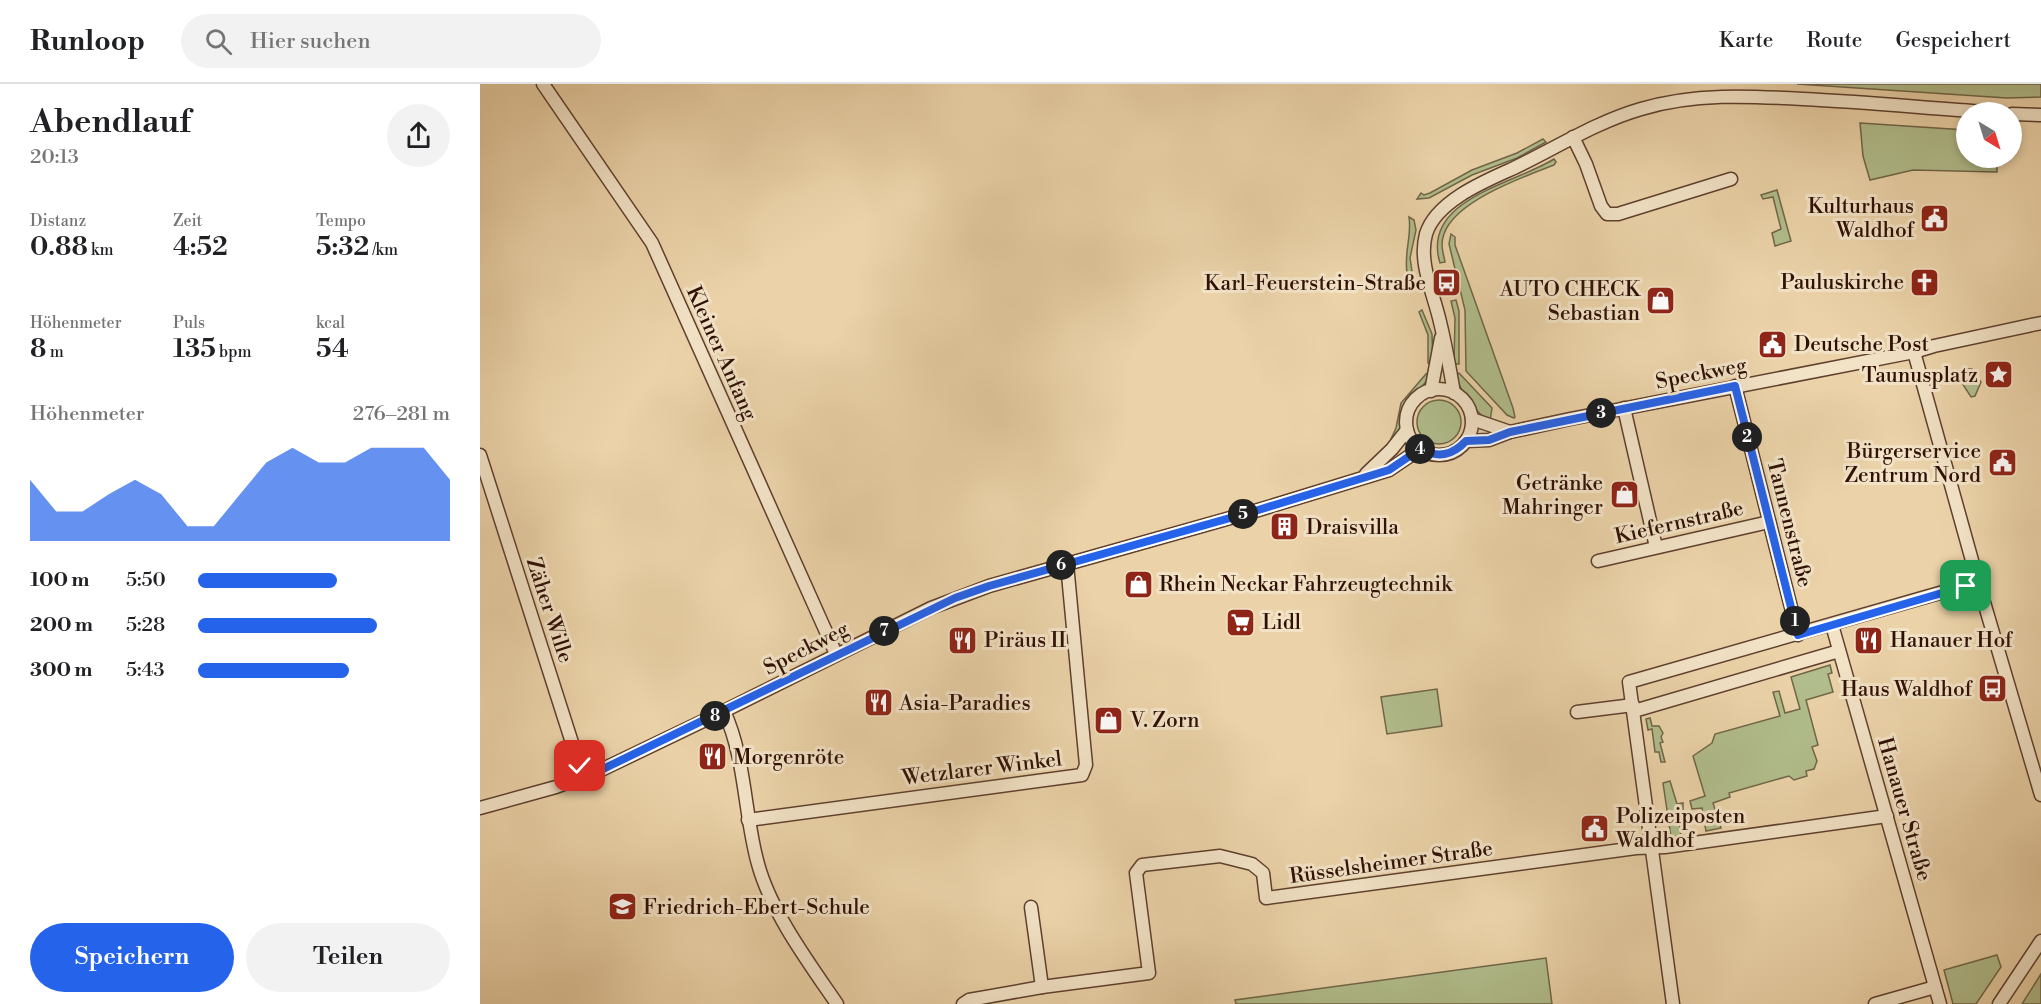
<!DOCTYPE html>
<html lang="de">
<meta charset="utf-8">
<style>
body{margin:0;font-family:"Libre Bodoni",serif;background:#f2f2f2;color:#202124;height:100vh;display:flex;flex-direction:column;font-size:22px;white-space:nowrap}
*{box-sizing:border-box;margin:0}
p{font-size:20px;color:#757577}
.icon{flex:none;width:33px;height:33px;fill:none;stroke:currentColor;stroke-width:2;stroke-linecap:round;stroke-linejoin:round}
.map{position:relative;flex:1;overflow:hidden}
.details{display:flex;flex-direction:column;background:#fff;width:480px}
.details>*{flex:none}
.needle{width:39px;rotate:142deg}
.tools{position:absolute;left:1476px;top:18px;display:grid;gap:12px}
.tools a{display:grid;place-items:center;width:66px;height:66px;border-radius:50%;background:#fff;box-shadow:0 3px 9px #0003;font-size:30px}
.pin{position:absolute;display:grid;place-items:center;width:51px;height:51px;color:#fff;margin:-26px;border-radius:12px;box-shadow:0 3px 9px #0006}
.km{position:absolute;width:30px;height:30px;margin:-15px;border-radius:50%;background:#222;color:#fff;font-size:16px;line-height:30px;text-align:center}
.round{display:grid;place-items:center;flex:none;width:63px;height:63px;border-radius:32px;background:#f2f2f2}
.head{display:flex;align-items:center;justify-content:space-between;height:102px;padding:0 30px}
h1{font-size:33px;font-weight:600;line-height:45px}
.figures{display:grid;grid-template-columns:repeat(3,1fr);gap:9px;height:102px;padding:6px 30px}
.figures div{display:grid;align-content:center}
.figures b{font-size:26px;font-weight:600}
.figures small{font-size:16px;font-weight:400}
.figures p{font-size:16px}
.chart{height:168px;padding:12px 30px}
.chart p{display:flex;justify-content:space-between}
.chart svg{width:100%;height:108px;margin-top:6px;fill:#2563eb;opacity:.7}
.action{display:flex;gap:12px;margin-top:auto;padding:12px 30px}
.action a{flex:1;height:69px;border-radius:36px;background:#2563eb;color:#fff;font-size:24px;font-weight:600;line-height:69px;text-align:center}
.action a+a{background:#f2f2f2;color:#202124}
ul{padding:0 30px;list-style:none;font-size:20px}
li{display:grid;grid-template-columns:96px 72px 1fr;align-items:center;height:45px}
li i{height:15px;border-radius:8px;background:#2563eb}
header{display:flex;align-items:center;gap:36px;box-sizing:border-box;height:84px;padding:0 30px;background:#fff;border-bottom:2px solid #e0e0e0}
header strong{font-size:28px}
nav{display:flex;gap:33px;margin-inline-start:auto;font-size:21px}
.search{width:420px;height:54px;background:#f2f2f2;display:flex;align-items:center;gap:15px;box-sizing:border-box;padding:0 21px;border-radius:33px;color:#757577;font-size:22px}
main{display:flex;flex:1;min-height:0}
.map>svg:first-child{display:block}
.green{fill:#b1bd8c;stroke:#706648;stroke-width:1.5}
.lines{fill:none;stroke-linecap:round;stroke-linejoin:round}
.minor-casing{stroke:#5e402e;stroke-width:15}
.minor{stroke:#f2e2c6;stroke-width:12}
.route-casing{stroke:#fff;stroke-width:12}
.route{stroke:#2563eb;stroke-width:8}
.labels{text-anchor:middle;stroke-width:6;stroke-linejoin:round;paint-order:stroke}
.poi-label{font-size:21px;fill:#2f1005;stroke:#f2e2c6;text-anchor:start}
.street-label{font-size:21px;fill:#2f1005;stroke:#f2e2c6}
</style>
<header>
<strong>Runloop</strong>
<div class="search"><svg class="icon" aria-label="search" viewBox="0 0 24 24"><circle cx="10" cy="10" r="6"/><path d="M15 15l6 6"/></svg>Hier suchen</div>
<nav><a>Karte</a><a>Route</a><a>Gespeichert</a></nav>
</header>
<main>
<section class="details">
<div class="head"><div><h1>Abendlauf</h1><p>20:13</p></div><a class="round"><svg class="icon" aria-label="share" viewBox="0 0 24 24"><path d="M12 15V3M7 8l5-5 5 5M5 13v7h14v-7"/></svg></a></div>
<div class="figures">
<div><p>Distanz</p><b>0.88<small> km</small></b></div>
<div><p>Zeit</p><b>4:52</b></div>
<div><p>Tempo</p><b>5:32<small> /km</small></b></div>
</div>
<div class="figures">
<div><p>Höhenmeter</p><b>8<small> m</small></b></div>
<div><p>Puls</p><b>135<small> bpm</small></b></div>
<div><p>kcal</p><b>54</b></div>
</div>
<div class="chart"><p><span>Höhenmeter</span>276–281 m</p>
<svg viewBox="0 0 160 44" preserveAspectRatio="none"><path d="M0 44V19L10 32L20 32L30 25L40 19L50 25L60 38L70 38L80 25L90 12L100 6L110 12L120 12L130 6L140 6L150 6L160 19V44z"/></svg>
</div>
<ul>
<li><b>100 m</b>5:50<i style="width:55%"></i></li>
<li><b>200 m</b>5:28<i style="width:71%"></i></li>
<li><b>300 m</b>5:43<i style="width:60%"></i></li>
</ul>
<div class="action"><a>Speichern</a><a>Teilen</a></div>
</section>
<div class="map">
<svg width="1561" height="920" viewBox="0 0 1561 920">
<rect width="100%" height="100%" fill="#ebd2a8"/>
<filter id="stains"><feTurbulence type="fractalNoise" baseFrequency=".00333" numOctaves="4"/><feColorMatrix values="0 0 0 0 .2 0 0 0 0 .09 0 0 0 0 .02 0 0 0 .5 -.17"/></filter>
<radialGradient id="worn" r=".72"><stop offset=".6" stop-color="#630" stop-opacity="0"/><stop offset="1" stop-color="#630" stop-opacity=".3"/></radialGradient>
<g class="green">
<polygon points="1317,0 1561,0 1561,13 1527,14"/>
<polygon points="1380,39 1486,46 1486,74 1517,74 1517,88 1433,86 1390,96 1383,72"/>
<polygon points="1063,55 1066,58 1037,74 992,91 949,114 937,115 941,109 944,111 950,109 992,86 1037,69"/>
<path d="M 1074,75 L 1076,78 L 1074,81 C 1043,93 975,117 964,150 C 960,160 963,168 965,178 L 960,179 C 940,115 1037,99 1074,75 Z"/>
<polygon points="1297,106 1311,157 1295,162 1292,149 1301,145 1293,113 1283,115 1281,111"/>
<path d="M 929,133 L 934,136 L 936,146 L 930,174 L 932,187 L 927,189 C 924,166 932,153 929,133 Z"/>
<polygon points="971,150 975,153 975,161 1033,324 1035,333 1034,334 1027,331 986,287 985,226 969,160"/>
<polygon points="976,216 979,227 979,280 974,280 975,234 971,217"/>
<polygon points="942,226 952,250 953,281 948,279 948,251 939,228"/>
<polygon points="1485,285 1492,285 1501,298 1495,312 1491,313 1480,296"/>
<path d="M 951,288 C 944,306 935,304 927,318 C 921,327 924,336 921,346 C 919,350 915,355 913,358 L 911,355 L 916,344 L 921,319 L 946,290 Z"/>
<path d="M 979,289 L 1012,324 L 1010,337 C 997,331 977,303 976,290 Z"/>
<circle cx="959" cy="338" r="22"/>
<polygon points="1350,581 1352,589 1348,590 1353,608 1326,616 1338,661 1332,663 1337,677 1334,685 1326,687 1327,692 1314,696 1309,692 1249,709 1250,713 1233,719 1241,744 1226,747 1222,724 1212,725 1210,717 1225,712 1213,672 1232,659 1235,650 1300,632 1293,608 1299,607 1305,629 1320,625 1311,593"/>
<polygon points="957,605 962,642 907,650 901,613"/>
<polygon points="1170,634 1172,642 1179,642 1183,649 1181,653 1183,658 1180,659 1185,678 1181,678 1179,668 1175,668 1172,645 1168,646 1166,635"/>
<polygon points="1190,697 1197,720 1203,719 1203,726 1198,727 1201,752 1191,753 1183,699"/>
<polygon points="1517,871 1521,883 1496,920 1473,920 1464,886"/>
<polygon points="1066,874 1072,920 756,920 755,916"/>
<polygon points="1561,890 1561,920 1542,920"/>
</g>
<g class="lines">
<defs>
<g id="minor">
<polyline points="63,0 172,159 356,570"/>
<polyline points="1532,30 1561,31"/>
<polyline points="1093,53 1106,80 1121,122 1127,130 1138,130 1251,95"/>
<polyline points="1434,268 1498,498 1561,711"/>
<polyline points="1255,302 1318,551"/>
<circle cx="959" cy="338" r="33"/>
<polyline points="951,307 961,254"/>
<path d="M 974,309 C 970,286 966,262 960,238 C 954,210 938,179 946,150 C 956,117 1005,97 1034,84 C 1076,64 1116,38 1161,25 C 1214,9 1269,12 1323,15 C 1385,18 1447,24 1508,28"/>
<polyline points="1144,324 1176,463"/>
<polyline points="992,335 1030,348"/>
<polyline points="986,357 1009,356 1030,348 1090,335 1434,268 1454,262 1561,239"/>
<polyline points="0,371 103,693"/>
<polyline points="886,390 912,365 927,346"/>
<polyline points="1118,477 1289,438"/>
<polyline points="1352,541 1460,920"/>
<path d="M 244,627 C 266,675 264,730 278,780 C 291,828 329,879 357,920"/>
<polyline points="1154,627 1359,567"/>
<polyline points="1097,628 1153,621"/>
<polyline points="0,724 76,703 121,686 244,627 451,524 509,502 775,427 909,386 940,365"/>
<polyline points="268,736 602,691 606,681 587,480"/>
<polyline points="551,823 562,903"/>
<polyline points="483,920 489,916 562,903 669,889 656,789 662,781 740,772 772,780 783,789 786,814 1156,764 1185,763 1407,732"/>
<polyline points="1193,920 1149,598 1498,498"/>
<polyline points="1395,920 1455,903"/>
<polyline points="1519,920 1561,857"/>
</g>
</defs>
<use href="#minor" class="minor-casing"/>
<use href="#minor" class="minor"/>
</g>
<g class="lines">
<defs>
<path id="route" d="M 100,682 L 103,693 L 121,686 L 475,514 L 509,502 L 775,427 L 909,386 L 940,365 C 958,374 972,372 986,357 L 1009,356 L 1030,348 L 1255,302 L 1318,551 L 1486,502"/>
</defs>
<use href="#route" class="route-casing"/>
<use href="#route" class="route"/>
</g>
<defs>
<symbol id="civic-square" viewBox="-11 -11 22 22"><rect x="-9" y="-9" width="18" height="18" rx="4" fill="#8f2418" stroke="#f2e2c6"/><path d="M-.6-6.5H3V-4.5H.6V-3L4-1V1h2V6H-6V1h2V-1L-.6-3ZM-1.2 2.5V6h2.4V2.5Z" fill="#fff"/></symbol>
<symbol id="church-square" viewBox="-11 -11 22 22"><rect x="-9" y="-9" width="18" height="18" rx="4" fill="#8f2418" stroke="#f2e2c6"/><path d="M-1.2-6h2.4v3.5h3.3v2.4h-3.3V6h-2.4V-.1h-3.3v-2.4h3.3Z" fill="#fff"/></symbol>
<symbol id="bus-square" viewBox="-11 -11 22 22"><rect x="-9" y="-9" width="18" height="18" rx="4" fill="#8f2418" stroke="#f2e2c6"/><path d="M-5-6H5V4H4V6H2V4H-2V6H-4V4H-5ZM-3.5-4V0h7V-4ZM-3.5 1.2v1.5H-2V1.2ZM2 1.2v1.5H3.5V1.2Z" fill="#fff"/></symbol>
<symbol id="shop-square" viewBox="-11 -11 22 22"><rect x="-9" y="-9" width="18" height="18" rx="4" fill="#8f2418" stroke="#f2e2c6"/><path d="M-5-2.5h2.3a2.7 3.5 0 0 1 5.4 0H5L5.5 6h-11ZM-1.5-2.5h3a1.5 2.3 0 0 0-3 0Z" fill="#fff"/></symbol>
<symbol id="sight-square" viewBox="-11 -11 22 22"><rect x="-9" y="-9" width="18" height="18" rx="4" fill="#8f2418" stroke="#f2e2c6"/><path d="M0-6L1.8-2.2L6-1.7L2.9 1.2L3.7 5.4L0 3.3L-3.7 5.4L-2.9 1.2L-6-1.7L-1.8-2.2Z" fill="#fff"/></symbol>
<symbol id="building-square" viewBox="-11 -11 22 22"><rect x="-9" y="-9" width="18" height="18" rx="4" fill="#8f2418" stroke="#f2e2c6"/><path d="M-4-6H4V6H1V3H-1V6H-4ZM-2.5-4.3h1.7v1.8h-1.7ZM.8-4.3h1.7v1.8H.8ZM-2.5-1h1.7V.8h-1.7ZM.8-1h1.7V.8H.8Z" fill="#fff"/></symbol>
<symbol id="supermarket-square" viewBox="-11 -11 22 22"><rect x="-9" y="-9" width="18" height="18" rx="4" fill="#8f2418" stroke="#f2e2c6"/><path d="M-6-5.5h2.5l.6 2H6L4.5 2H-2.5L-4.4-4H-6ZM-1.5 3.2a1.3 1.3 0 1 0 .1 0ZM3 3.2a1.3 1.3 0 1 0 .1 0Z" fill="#fff"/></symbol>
<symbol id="restaurant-square" viewBox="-11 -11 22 22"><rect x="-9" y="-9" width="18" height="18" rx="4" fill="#8f2418" stroke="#f2e2c6"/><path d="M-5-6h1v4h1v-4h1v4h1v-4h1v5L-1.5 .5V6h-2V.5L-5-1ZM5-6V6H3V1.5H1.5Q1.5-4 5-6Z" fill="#fff"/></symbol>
<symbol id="school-square" viewBox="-11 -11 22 22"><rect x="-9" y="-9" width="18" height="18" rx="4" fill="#8f2418" stroke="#f2e2c6"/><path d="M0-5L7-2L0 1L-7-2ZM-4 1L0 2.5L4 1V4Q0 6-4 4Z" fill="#fff"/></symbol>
</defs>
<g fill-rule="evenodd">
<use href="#civic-square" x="1438" y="118" width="33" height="33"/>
<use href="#church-square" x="1428" y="182" width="33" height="33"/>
<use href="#bus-square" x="950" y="182" width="33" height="33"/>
<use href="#shop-square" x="1164" y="200" width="33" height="33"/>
<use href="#civic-square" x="1276" y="244" width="33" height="33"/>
<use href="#sight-square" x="1502" y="274" width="33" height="33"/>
<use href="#civic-square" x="1506" y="362" width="33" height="33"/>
<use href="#shop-square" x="1128" y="394" width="33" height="33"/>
<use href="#building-square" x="788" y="426" width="33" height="33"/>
<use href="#shop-square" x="642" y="484" width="33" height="33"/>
<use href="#supermarket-square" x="744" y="522" width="33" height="33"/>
<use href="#restaurant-square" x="466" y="540" width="33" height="33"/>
<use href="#restaurant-square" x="1372" y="540" width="33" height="33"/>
<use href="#bus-square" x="1496" y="588" width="33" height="33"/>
<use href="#restaurant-square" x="382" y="602" width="33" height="33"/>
<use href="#shop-square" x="612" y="620" width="33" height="33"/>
<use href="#restaurant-square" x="216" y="656" width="33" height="33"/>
<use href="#civic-square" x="1098" y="728" width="33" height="33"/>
<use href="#school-square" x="126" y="806" width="33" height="33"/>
</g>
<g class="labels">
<g class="poi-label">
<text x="1434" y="129" text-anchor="end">Kulturhaus<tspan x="1434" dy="24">Waldhof</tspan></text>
<text x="1424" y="205" text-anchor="end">Pauluskirche</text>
<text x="946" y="206" text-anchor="end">Karl-Feuerstein-Straße</text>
<text x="1160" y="212" text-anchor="end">AUTO CHECK<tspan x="1160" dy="24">Sebastian</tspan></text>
<text x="1314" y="267">Deutsche Post</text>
<text x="1498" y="298" text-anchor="end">Taunusplatz</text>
<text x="1501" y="374" text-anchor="end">Bürgerservice<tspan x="1501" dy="24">Zentrum Nord</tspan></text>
<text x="1123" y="406" text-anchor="end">Getränke<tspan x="1123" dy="24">Mahringer</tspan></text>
<text x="826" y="450">Draisvilla</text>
<text x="679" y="507">Rhein Neckar Fahrzeugtechnik</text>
<text x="782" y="545">Lidl</text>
<text x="504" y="563">Piräus II</text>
<text x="1410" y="563">Hanauer Hof</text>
<text x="1492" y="612" text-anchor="end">Haus Waldhof</text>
<text x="419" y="626">Asia-Paradies</text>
<text x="650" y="643">V. Zorn</text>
<text x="253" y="680">Morgenröte</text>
<text x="1136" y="739">Polizeiposten<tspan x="1136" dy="24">Waldhof</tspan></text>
<text x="163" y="830">Friedrich-Ebert-Schule</text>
</g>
<g class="street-label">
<text transform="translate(242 269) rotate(66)" y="7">Kleiner Anfang</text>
<text transform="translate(1221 289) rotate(-11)" y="7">Speckweg</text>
<text transform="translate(1199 438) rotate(-13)" y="7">Kiefernstraße</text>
<text transform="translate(1310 439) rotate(76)" y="7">Tannenstraße</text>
<text transform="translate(70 526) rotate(72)" y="7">Zäher Wille</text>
<text transform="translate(326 564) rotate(-27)" y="7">Speckweg</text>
<text transform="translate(502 684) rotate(-7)" y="7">Wetzlarer Winkel</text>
<text transform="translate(1425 725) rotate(74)" y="7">Hanauer Straße</text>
<text transform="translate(911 778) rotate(-8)" y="7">Rüsselsheimer Straße</text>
</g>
</g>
<rect width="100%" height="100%" filter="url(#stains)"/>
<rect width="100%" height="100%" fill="url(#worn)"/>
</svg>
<div class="tools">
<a><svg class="needle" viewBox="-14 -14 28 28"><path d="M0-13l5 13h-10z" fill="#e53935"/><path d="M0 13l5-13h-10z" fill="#757577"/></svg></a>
</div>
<div class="pin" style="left:1486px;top:502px;background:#1e9e55"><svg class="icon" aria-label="arrive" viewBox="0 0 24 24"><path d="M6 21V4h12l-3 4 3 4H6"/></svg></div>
<div class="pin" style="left:100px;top:682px;background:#d93025"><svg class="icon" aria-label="check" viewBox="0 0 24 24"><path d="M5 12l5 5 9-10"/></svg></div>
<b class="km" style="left:1315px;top:537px">1</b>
<b class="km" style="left:1267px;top:353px">2</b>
<b class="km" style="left:1121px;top:329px">3</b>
<b class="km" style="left:940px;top:365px">4</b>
<b class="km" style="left:763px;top:430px">5</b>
<b class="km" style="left:581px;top:481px">6</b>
<b class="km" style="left:404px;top:547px">7</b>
<b class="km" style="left:235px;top:632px">8</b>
</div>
</main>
